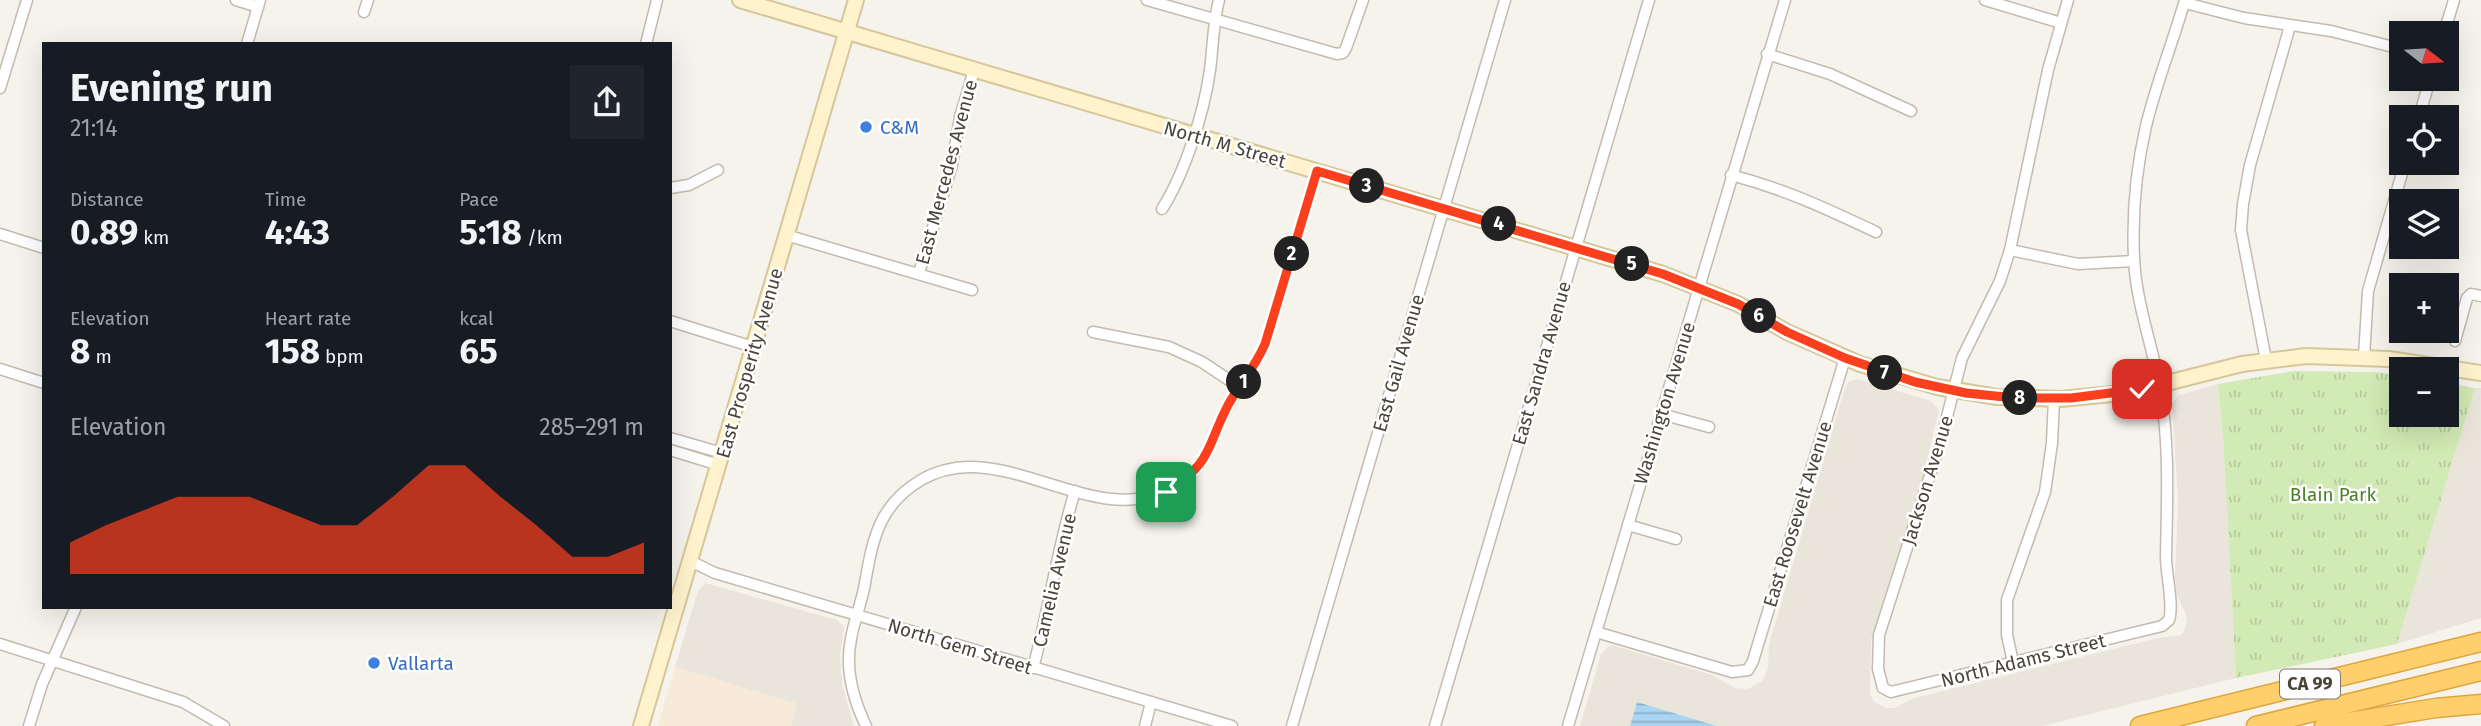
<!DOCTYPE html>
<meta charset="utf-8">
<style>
body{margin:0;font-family:"Fira Sans",sans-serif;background:#20242c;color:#f1f3f6;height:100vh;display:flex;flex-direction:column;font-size:26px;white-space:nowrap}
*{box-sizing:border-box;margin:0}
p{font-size:23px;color:#9ea1a6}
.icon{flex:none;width:38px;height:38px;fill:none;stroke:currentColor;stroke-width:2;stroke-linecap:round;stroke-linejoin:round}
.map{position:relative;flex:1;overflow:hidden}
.details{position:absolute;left:42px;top:42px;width:630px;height:567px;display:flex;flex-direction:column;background:#171b24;border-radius:0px;box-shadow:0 7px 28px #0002}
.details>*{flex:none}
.needle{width:46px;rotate:107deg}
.tools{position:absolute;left:2389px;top:21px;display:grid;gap:14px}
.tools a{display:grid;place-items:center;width:70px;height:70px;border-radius:0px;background:#171b24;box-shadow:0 7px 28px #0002;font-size:35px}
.pin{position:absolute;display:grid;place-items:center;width:60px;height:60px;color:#fff;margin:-30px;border-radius:14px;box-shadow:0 4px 10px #0006}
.km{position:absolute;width:35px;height:35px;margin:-18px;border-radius:50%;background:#222;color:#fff;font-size:19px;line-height:35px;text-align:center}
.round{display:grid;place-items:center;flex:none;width:74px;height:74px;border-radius:0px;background:#20242c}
.head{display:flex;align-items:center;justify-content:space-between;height:119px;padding:0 28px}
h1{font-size:38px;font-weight:700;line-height:52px}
.stats{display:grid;grid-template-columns:repeat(3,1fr);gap:10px;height:119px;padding:7px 28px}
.stats div{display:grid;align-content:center}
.stats b{font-size:35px;font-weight:700}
.stats small{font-size:19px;font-weight:400}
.stats p{font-size:19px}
.chart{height:196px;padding:14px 28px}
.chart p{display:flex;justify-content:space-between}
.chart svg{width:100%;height:126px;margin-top:7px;fill:#fc3f1d;opacity:.7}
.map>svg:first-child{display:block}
.residential{fill:#eae5da}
.commercial{fill:#f7ead8}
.grass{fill:url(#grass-tufts)}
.water{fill:url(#water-rules)}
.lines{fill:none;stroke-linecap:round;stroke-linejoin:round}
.street-casing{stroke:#c2bbae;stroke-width:13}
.secondary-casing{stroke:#d6c79b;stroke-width:18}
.highway-casing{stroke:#e0a43c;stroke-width:21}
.street{stroke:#fff;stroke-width:10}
.secondary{stroke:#fff3cd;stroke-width:14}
.highway{stroke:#ffcf6e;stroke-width:18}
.route-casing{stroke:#fff;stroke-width:14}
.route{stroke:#fc3f1d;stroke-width:9}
.shop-dot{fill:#3f7fe0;stroke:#fff;stroke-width:2.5}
.labels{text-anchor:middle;stroke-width:5;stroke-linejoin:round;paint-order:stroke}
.shield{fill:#fff;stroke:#817c74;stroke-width:2}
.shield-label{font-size:18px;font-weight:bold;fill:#4b4439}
.shop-label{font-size:19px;fill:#366cbe;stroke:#fff;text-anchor:start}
.street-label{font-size:19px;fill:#4b4439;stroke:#fff}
.park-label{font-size:19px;fill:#4a7f2a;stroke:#fff}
</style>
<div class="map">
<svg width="2481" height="726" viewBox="0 0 2481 726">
<defs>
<pattern id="grass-tufts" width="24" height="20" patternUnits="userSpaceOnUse" patternTransform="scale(1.75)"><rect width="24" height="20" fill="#d2eab5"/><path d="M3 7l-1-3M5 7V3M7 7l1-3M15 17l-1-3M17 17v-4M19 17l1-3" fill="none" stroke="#b6ca9c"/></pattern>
<pattern id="water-rules" width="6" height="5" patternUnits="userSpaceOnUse" patternTransform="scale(1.75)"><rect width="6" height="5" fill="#a9d4f2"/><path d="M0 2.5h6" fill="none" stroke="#8caec5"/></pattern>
</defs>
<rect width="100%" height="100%" fill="#f6f3ec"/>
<g class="residential">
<polygon points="1857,379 1931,401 1939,410 1923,477 1871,640 1870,694 1874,702 1886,708 1895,708 1911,699 2158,638 2181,635 2185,630 2187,617 2177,595 2175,577 2178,499 2172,403 2179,395 2218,384 2223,436 2236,678 2042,726 1717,726 1637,702 1630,726 1580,726 1601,654 1609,646 1615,646 1712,675 1735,688 1748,689 1762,681 1768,669 1769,644 1845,388 1848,382"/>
<polygon points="2475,388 2481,388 2481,618 2397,644"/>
<polygon points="705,583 837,620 844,627 840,656 842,684 854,726 791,726 797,704 675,667 698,591"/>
</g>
<polygon class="commercial" points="675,667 797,704 791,726 658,726"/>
<polygon class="grass" points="2294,371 2373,372 2401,375 2401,415 2446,415 2447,383 2475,388 2397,644 2236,678 2223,436 2218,384"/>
<polygon class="water" points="1637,702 1717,726 1630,726"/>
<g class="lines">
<defs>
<g id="street">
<polyline points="236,0 258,7"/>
<polyline points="1147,0 1337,54 1343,53 1346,48 1363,0"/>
<polyline points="1985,0 2061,23"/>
<path d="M 2068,0 L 2048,70 L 2010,250 L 2000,281 L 1962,358 L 1940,444 L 1879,635 L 1878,669 L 1883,688 L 1891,692 L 2162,626 L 2169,620 C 2174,604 2166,575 2166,557 C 2167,498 2170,447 2160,388 C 2152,344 2136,303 2134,258 C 2132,214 2136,169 2146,126 C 2156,84 2173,42 2185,0"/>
<polyline points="2185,3 2244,18 2331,31 2401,49"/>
<polyline points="364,12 368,0"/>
<polyline points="2444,33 2454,0"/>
<polyline points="247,44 260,0"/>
<polyline points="646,44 657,0"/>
<polyline points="1767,54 1830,74 1911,111"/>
<polyline points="0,88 27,0"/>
<polyline points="2419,117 2430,79"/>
<path d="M 1731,175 C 1785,189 1827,209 1876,232"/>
<polyline points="670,188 689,185 718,170"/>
<path d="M 1162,209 C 1185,173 1204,113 1210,70 C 1213,47 1213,23 1219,0"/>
<polyline points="0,234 44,248"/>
<polyline points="786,235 972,290"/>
<polyline points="2010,250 2078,264 2134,261"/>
<polyline points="919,273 952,165 960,117 974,70"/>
<polyline points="670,321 753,347"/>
<polyline points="1093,332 1169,347 1202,362 1241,388"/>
<polyline points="2455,341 2467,298 2471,294 2481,296"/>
<polyline points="2364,357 2368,291 2405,163"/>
<polyline points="2266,360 2241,230 2243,204 2250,165 2290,26"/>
<polyline points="0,369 44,383"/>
<polyline points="1661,414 1709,427"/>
<polyline points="670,438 722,453"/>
<polyline points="670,450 719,465"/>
<polyline points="1628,525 1676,539"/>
<polyline points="690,561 715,573 1232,726"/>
<polyline points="1596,632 1732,672 1748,670 1753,661 1845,358"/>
<polyline points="0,644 183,702 224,726"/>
<polyline points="2013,662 2007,635 2007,600 2045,492 2052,443 2054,399"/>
<path d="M 1033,668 C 1049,610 1057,549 1075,491"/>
<polyline points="29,726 42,684 76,607"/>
<path d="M 866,726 C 853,699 845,668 851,639 C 854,620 862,602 865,583 C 873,538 879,505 921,480 C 999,435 1082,524 1162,493 C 1210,474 1208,440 1230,403 C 1242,383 1255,366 1265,344 L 1317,171"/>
<polyline points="1145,726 1151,702"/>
<polyline points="1292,726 1505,0"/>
<polyline points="1435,726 1649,0"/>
<polyline points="1568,726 1785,0"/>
</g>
<g id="secondary">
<polyline points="740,0 1663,274 1738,304 1787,332 1860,364 1937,387 1997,397 2061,399 2112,394 2159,385 2242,364 2306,356 2389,359 2481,373"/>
<polyline points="641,726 856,0"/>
</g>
<g id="highway">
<polyline points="2140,726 2481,642"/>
<polyline points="2256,726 2481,671"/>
<polyline points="2324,726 2436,708 2481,704"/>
</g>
</defs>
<use href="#street" class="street-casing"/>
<use href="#secondary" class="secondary-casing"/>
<use href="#highway" class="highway-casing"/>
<use href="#street" class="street"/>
<use href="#secondary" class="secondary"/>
<use href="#highway" class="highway"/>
</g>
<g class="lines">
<defs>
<path id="route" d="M 1166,492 C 1213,462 1205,450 1228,405 C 1240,384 1255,367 1265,344 L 1317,171 L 1663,274 L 1738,304 L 1787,332 L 1845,358 L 1915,382 L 1966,393 L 2015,398 L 2071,398 L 2142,389"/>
</defs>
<use href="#route" class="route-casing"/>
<use href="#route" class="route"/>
</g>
<g class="shop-dot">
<circle cx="866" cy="127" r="7"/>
<circle cx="374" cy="663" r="7"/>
</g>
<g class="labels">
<rect class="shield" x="2280" y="669.5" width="60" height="29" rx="5"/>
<g class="shield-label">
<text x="2310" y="690">CA 99</text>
</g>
<g class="shop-label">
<text x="880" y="134">C&amp;M</text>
<text x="388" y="670">Vallarta</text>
</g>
<g class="street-label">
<text transform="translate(1225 144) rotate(16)" y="7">North M Street</text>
<text transform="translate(946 172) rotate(-75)" y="7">East Mercedes Avenue</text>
<text transform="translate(749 363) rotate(-74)" y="7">East Prosperity Avenue</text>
<text transform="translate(1398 363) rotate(-74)" y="7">East Gail Avenue</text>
<text transform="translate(1541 363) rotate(-74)" y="7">East Sandra Avenue</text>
<text transform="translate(1664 403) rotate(-73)" y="7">Washington Avenue</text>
<text transform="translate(1927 480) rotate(-73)" y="7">Jackson Avenue</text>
<text transform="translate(1797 514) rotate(-73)" y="7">East Roosevelt Avenue</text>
<text transform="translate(1054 580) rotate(-77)" y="7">Camelia Avenue</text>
<text transform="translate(960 646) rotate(17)" y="7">North Gem Street</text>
<text transform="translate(2023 660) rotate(-14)" y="7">North Adams Street</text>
</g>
<g class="park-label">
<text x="2333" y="501">Blain Park</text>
</g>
</g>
</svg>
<div class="tools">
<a><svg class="needle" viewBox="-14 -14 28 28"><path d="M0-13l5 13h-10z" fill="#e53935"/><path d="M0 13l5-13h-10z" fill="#9ea1a6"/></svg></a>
<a><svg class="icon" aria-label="locate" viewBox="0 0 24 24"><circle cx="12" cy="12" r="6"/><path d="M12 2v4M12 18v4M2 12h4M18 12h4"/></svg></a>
<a><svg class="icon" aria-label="layers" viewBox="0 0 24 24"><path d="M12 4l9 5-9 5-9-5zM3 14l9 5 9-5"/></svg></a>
<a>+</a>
<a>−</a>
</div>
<div class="pin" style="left:1166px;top:492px;background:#1e9e55"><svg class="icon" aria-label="arrive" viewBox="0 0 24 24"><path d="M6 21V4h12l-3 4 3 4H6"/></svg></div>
<div class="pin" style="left:2142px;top:389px;background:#d93025"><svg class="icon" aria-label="check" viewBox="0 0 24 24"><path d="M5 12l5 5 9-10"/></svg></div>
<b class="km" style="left:1244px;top:382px">1</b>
<b class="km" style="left:1292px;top:254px">2</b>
<b class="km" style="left:1367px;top:186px">3</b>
<b class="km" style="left:1499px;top:224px">4</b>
<b class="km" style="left:1632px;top:264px">5</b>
<b class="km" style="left:1759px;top:316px">6</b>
<b class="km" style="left:1885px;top:373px">7</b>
<b class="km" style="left:2020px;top:398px">8</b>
<section class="details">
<div class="head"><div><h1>Evening run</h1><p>21:14</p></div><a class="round"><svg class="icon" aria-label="share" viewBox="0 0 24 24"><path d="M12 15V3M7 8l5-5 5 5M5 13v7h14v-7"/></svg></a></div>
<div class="stats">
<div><p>Distance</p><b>0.89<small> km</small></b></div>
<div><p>Time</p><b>4:43</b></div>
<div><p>Pace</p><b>5:18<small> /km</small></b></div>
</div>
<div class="stats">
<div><p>Elevation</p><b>8<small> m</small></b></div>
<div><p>Heart rate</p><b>158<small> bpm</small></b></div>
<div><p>kcal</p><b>65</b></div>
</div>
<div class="chart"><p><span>Elevation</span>285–291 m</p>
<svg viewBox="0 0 160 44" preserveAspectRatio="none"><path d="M0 44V33L10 27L20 22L30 17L40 17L50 17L60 22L70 27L80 27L90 17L100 6L110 6L120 17L130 27L140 38L150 38L160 33V44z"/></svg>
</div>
</section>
</div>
